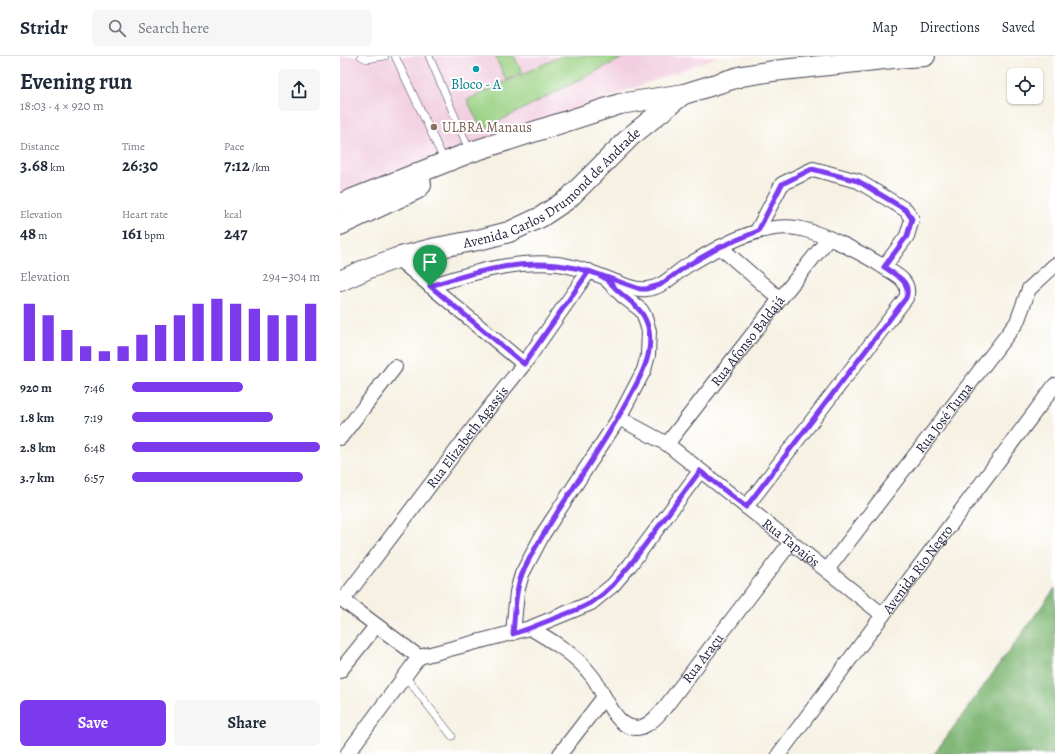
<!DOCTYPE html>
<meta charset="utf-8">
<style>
body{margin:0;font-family:Alegreya,serif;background:#f6f6f7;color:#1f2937;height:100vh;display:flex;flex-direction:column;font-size:15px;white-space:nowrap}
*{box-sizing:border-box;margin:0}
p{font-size:13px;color:#747a83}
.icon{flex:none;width:22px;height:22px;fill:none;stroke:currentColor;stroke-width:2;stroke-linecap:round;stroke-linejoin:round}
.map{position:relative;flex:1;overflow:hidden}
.drawer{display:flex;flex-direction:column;background:#fff;width:340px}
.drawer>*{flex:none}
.tools{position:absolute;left:667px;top:12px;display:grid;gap:8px}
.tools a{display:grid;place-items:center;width:36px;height:36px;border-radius:6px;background:#fff;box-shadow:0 1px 3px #0004;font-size:20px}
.pin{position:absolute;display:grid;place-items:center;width:34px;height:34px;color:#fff;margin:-41px -17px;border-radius:50% 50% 50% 0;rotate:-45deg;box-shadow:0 0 4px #0007}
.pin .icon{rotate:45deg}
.round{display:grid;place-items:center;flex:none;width:42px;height:42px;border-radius:6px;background:#f6f6f7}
.head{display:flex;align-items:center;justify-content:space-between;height:68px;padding:0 20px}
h1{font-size:22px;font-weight:600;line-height:30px}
.stats{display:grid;grid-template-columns:repeat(3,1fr);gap:6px;height:68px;padding:4px 20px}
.stats div{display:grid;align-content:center}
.stats b{font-size:17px;font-weight:600}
.stats small{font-size:11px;font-weight:400}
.stats p{font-size:11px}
.chart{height:112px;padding:8px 20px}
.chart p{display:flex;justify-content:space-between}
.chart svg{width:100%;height:72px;margin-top:4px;stroke:#7c3aed;stroke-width:6}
.button{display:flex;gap:8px;margin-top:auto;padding:8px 20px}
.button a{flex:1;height:46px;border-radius:6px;background:#7c3aed;color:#fff;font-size:16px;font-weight:600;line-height:46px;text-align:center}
.button a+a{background:#f6f6f7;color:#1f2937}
ul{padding:0 20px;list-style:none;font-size:13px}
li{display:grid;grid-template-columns:64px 48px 1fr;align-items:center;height:30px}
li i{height:10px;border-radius:5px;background:#7c3aed}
header{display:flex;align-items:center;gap:24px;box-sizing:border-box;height:56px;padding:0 20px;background:#fff;border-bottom:1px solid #e0e1e3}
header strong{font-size:19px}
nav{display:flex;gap:22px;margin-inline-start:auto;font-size:14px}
.search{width:280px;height:36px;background:#f6f6f7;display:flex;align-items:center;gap:10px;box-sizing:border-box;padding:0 14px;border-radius:6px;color:#747a83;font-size:15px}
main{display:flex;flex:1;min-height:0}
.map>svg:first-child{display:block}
.built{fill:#f2cfe0}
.green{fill:#9cd385;stroke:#5f7a60}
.forest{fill:#7db572;stroke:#506c56}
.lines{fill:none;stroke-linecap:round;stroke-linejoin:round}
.lane-casing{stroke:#424154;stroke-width:8}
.street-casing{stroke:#424154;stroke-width:16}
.secondary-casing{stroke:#424154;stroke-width:22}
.lane{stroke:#fff;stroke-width:7}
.street{stroke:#fff;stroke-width:14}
.secondary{stroke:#fff;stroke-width:20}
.route-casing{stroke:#fff;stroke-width:8}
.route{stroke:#7c3aed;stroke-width:5}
.culture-dot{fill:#0f9aa8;stroke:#fff;stroke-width:1.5}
.education-dot{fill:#8d6e63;stroke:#fff;stroke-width:1.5}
.labels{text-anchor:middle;stroke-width:4;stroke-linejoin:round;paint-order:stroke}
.culture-label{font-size:14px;fill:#0d838f;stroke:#fff}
.education-label{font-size:14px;fill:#785e54;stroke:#fff;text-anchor:start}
.street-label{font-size:14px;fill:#22223b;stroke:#fff}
</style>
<header>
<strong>Stridr</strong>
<div class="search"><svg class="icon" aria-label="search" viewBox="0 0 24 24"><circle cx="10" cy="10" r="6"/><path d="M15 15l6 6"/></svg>Search here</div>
<nav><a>Map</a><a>Directions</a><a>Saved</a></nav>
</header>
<main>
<section class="drawer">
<div class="head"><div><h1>Evening run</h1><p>18:03 · 4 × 920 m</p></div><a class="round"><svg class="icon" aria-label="share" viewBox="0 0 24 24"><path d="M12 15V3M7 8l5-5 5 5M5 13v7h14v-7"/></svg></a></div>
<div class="stats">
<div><p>Distance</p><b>3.68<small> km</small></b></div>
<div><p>Time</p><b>26:30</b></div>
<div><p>Pace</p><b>7:12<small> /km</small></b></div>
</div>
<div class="stats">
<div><p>Elevation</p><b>48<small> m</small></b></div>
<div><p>Heart rate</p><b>161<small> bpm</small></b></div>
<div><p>kcal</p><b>247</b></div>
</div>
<div class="chart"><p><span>Elevation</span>294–304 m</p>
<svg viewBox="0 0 160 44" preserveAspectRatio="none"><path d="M5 44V9M15 44V16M25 44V25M35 44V35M45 44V38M55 44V35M65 44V28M75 44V22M85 44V16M95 44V9M105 44V6M115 44V9M125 44V12M135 44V16M145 44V16M155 44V9"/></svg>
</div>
<ul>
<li><b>920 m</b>7:46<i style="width:59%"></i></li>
<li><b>1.8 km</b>7:19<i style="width:75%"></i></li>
<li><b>2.8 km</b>6:48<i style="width:100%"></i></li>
<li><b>3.7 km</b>6:57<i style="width:91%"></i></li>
</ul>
<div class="button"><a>Save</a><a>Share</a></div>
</section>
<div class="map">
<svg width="715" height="698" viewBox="0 0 715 698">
<rect width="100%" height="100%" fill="#fff"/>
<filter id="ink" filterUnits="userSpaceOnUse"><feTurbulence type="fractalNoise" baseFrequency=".025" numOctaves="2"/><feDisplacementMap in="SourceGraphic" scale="8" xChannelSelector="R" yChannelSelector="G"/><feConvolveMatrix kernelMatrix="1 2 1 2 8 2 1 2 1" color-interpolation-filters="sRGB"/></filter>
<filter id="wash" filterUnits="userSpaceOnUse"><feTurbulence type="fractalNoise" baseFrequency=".012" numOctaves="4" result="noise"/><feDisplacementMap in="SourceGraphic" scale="16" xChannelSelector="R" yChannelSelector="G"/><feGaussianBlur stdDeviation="0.9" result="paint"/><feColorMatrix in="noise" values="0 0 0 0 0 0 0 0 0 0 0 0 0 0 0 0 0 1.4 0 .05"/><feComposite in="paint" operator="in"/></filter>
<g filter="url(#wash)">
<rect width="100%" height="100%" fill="#f6f1e3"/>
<polygon class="built" points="0,0 402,0 377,1 0,141"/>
<g class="green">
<polygon points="155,0 174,0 182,16 166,24"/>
<polygon points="221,0 286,0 142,74 127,44"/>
</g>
<polygon class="forest" points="715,532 715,698 594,698"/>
</g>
<g filter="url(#ink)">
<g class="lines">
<defs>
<g id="lane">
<polyline points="21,0 27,3 45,0"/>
<polyline points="55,0 105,106"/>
<polyline points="89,0 130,96"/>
<polyline points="65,620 112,680"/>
</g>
<g id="street">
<polyline points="417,175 442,128 473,113 518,125 566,154 572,163 567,180 544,211"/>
<polyline points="380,191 440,243"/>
<polyline points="57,202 184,308"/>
<path d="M 90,230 C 131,217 173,204 217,208 C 227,209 237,212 246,215 C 264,219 289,235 306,233 C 324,232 335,216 350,208 C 380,190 420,167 457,172 C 473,175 487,181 502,188 C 516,195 529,201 542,210 C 554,218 572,224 566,242 L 406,451"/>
<path id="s1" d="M 279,362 L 327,388 L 543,559"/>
<polyline points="0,382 55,311"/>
<path id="s2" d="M 327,388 L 440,243 L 489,182"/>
<path id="s3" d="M 487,514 L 677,266 L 689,233 L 715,209"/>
<polyline points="0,542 79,601"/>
<path id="s4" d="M 3,544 L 141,362 L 184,308 L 249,215"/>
<polyline points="190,572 251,547 273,529 290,509 360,415"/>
<polyline points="173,577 177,536 182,518 203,478 279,362 304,314 308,299 309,275 304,259 301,254 284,241 268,225"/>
<path id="s5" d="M 79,601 L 190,572 C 209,583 233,597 247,614 C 250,618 254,622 256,626 C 266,643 281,683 306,669 C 314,665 320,657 326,650 L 451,486"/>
<polyline points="0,615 36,570"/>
<polyline points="7,698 79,601"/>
<polyline points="220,698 264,641"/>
<path id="s6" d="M 439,698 L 715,329"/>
</g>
<g id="secondary">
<polyline points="0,148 131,96 280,48 344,38 402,20 433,15 553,2 585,0"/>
<polyline points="0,169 77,133 81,129 80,123 77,117"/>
<path id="s7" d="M 0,225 L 29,212 L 57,202 L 96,192 L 138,184 L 169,176 L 201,161 L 228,143 L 291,80 L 342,39"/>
</g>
</defs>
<use href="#lane" class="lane-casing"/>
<use href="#street" class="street-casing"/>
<use href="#secondary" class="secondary-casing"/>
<use href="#lane" class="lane"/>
<use href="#street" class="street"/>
<use href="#secondary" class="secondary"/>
</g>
</g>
<g class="lines" filter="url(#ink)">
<defs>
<path id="route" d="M 90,230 C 138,215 184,201 235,212 C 244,214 254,216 263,221 C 268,224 272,229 276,233 C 291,247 305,253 309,275 C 313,299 301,320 290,340 C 269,380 243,417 218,455 C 206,475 191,496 182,518 C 175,536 175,558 173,578 L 190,572 L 241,552 L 251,547 L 262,539 L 273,529 L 290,509 L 360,415 L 406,451 L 566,242 C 572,225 555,219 544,211 L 567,180 L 572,163 L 566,154 L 518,125 L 472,113 L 442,128 L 418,175 L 380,191 L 348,209 L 320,229 L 306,233 L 300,233 L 249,215 L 184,308 L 90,230"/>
</defs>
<use href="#route" class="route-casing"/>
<use href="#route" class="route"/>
</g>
<circle class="culture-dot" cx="136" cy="13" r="4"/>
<circle class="education-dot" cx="94" cy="71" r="4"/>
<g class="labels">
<g class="culture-label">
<text x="136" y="33">Bloco - A</text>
</g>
<g class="education-label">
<text x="102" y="76">ULBRA Manaus</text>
</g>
<g class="street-label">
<text dy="5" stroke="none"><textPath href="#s7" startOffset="236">Avenida Carlos Drumond de Andrade</textPath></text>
<text dy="5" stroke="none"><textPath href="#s2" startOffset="131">Rua Afonso Baldajá</textPath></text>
<text dy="5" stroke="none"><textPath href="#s3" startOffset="192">Rua José Tuma</textPath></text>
<text dy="5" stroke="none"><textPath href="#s4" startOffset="205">Rua Elizabeth Agassis</textPath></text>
<text dy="5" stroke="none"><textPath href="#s1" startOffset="213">Rua Tapajós</textPath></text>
<text dy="5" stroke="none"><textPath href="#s6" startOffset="231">Avenida Rio Negro</textPath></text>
<text dy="5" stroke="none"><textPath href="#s5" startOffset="363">Rua Araçu</textPath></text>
</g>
</g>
</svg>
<div class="tools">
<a><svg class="icon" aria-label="locate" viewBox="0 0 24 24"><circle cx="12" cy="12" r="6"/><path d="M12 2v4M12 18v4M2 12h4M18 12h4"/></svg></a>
</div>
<div class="pin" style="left:90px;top:230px;background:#1e9e55"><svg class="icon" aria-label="arrive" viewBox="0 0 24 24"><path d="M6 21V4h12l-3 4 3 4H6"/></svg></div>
</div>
</main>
